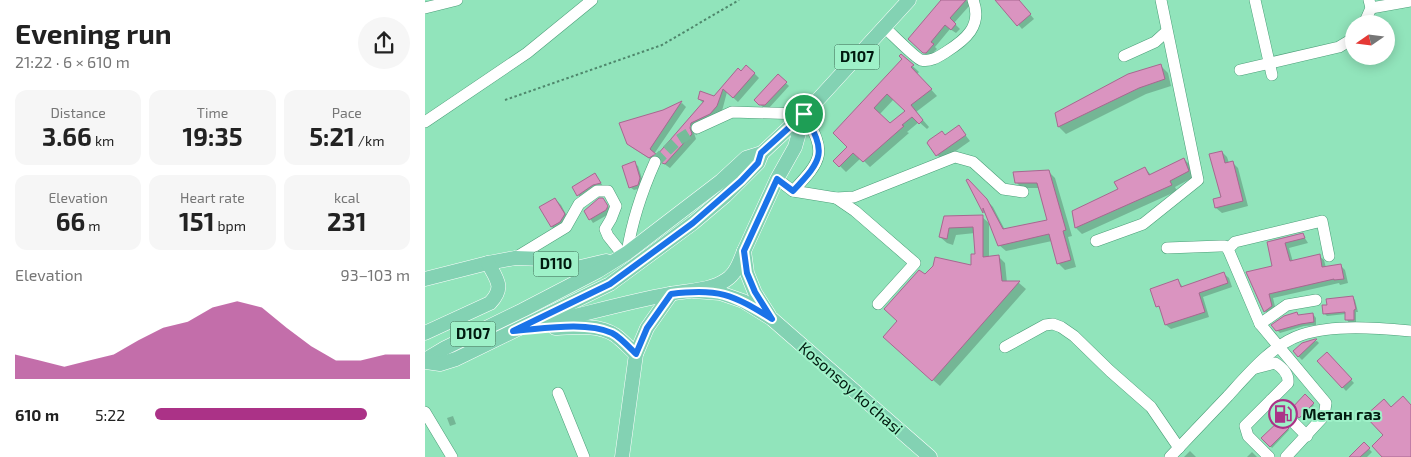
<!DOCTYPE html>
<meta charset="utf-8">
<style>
body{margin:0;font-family:"Exo 2",sans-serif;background:#f6f6f6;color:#222;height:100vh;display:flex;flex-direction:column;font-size:19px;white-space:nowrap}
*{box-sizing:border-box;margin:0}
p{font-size:16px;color:#767676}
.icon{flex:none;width:28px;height:28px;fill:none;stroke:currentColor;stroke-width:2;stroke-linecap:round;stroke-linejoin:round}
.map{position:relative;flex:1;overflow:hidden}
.drawer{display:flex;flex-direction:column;background:#fff;width:425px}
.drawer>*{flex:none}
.needle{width:32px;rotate:256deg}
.fabs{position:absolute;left:920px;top:15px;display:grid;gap:10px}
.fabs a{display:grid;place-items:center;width:50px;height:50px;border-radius:50%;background:#fff;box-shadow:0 2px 12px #0003;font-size:25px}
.pin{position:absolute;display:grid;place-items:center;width:42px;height:42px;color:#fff;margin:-21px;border:2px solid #fff;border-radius:50%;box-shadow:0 1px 5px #0007}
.round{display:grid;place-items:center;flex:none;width:52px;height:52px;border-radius:26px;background:#f6f6f6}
.head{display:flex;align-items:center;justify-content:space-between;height:85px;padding:0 15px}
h1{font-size:28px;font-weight:700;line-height:38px}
.stats{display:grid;grid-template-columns:repeat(3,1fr);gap:8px;height:85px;padding:5px 15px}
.stats div{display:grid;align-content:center;border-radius:12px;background:#f6f6f6;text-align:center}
.stats b{font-size:25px;font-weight:700}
.stats small{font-size:14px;font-weight:400}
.stats p{font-size:14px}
.chart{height:140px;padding:10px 15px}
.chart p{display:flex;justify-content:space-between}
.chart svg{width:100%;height:90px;margin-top:5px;fill:#ab3287;opacity:.7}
ul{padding:0 15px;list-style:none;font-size:16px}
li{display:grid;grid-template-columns:80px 60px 1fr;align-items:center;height:38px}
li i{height:12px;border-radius:6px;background:#ab3287}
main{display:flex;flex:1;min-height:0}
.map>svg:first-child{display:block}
.shadow{fill:#0003;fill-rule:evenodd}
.building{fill:#da94c0;stroke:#a86790;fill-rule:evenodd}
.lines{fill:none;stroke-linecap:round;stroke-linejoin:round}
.minor-tunnel{stroke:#74bc99;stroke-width:11;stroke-dasharray:11 5.5;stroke-linecap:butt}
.minor-casing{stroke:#4b9e78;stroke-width:12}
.major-casing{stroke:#fff;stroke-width:15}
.path{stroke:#4f876c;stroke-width:2;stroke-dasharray:2.5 2.5;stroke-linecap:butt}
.minor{stroke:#fff;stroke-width:11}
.major{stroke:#83d2b3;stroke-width:14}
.route-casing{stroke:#fff;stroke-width:10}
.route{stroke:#1a73e8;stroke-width:6}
.labels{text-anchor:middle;stroke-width:4;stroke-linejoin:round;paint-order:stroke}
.shield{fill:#9ef1c8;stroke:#305a46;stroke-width:1}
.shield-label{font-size:15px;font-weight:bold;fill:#011a0f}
.street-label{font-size:16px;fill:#011a0f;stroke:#9ef1c8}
.poi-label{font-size:16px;font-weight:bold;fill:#011a0f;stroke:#9ef1c8;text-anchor:start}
</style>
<main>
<section class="drawer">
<div class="head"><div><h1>Evening run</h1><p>21:22 · 6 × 610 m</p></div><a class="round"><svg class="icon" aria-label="share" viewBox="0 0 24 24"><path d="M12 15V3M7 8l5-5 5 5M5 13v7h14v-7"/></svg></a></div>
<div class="stats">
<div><p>Distance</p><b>3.66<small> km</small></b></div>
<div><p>Time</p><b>19:35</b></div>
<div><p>Pace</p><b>5:21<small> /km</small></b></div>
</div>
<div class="stats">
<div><p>Elevation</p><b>66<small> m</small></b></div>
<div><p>Heart rate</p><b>151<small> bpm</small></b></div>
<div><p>kcal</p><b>231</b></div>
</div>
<div class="chart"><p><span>Elevation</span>93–103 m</p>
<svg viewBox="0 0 160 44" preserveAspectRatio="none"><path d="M0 44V32L10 35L20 38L30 35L40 32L50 25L60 19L70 16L80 9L90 6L100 9L110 19L120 28L130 35L140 35L150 32L160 32V44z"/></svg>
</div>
<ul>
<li><b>610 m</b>5:22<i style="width:83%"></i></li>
</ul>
</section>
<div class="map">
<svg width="986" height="457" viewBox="0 0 986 457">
<rect width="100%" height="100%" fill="#91e4bb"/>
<g class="shadow">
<polygon points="518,0 546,0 545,5 529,23 535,29 531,33 525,29 510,47 512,49 504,57 489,43"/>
<polygon points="572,0 593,0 609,19 597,29"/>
<path d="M 476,55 L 494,72 L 492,74 L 512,96 L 491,112 L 504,127 L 502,129 L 494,122 L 482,132 L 484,133 L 445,167 L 436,158 L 421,172 L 410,161 L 424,147 L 479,59 ZM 469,99 L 482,111 L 465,125 L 454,115 Z"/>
<polygon points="736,66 743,73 746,86 721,94 641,134 634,127 632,113"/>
<polygon points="313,70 316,73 329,73 334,78 313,102 302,92 297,111 271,128 269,133 271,139 245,168 238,163 238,160 234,159 230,162 208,148 203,143 238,111 257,103 261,107 229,154 232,156 278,103 274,99 289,97"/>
<polygon points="353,76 364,86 344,108 339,108 330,100"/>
<polygon points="534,127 545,141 518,160 512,155 521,136"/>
<polygon points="797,152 802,157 804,163 807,162 813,168 823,206 797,213 791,208 789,200 797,198"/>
<polygon points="759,159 765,165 769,177 750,187 752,191 657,234 651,228 648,212 694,190 720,168 726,175"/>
<polygon points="209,163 213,166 218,182 216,188 209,190 205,187"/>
<polygon points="623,171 630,178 647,236 643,237 651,267 640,270 634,264 627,241 581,251 574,245 562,216 559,212 543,180 568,207 580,230 623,221 614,188 597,188 591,182"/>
<polygon points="170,175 178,186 156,199 148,187"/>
<polygon points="130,199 136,205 144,220 132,232 127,227 116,208"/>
<polygon points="181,203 186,211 184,214 168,223 160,211"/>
<polygon points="520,217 557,217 564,223 564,257 573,256 580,263 582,283 594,283 601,289 515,386 466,344 473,321 500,275 547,266 551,255 550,233 531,235 528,245 522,243 515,237"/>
<polygon points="878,235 883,243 864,248 868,262 894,256 899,260 901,268 915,265 920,270 923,283 915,285 914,283 848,298 851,311 844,316 840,311 849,267 844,243"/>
<polygon points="799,274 804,278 807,287 778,297 784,317 746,329 741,325 736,310 733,306 753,281 758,287"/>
<polygon points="928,298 930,300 933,312 931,312 931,323 924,323 922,320 921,314 902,316 899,313 903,306"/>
<polygon points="888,314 891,318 891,325 879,326 855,333 848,326 874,316"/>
<polygon points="892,341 894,343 877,360 869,352 877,344"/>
<polygon points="902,354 929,383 921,391 894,361"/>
<polygon points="880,396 889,405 876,418 867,409"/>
<polygon points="28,416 31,424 25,426 22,418"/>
<polygon points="855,421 864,430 847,448 838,438"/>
<polygon points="939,444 947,452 942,457 927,457"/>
<polygon points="765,451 771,457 759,457"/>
<polygon points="827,452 832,457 822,457"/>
</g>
<g class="building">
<polygon points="516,0 541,0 525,18 531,24 526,30 520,25 506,42 509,44 501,53 498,53 483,39"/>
<polygon points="570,0 594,0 606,14 592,26"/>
<path d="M 476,54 L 489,65 L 486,67 L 507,89 L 486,105 L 498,120 L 494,124 L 487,117 L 477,125 L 479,126 L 438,162 L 428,153 L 414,167 L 408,161 L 422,147 L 408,133 L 477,59 L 474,56 ZM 462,94 L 480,111 L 465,123 L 449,108 Z"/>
<polygon points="736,64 740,79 714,88 633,127 630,113 703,74"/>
<polygon points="321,65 330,73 308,98 298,89 292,106 285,114 266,123 265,128 267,134 240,164 237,163 236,158 233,155 229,155 224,158 202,144 194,123 238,110 257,101 225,149 232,155 279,101 273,99 275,91 289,96 313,68 316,71"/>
<polygon points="353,74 362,82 340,105 334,105 329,100"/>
<polygon points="534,125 541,135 511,156 502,143 504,140 517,131 520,135"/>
<polygon points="797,151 800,163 808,161 818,201 790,208 788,199 796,197 784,154"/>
<polygon points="759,158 764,171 745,181 747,185 650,228 647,211 693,189 689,182 720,167 724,175"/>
<polygon points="210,161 215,178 213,185 204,188 197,166"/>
<polygon points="624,170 641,230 638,231 646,260 632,264 624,234 573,246 558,208 558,213 541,180 543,179 562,199 578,229 622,220 612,183 590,183 588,172"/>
<polygon points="170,173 176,183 168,185 152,196 147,187"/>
<polygon points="130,198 140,214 135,222 126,227 114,207"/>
<polygon points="174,198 178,198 183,206 181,210 164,220 159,211"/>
<polygon points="558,215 558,257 574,255 577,281 595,281 507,381 458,337 472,321 459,309 494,270 500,274 508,266 510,257 546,265 546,254 550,254 548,227 524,228 522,239 514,237 519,216"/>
<polygon points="878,233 880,238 860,243 865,261 895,254 897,267 916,264 919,279 909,280 909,279 844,294 847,306 839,312 821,272 847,266 842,242"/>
<polygon points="799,272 803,283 774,293 780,312 740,325 734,306 731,307 725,289 753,279 756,287"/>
<polygon points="928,296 931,309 929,310 929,320 920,320 920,312 898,314 897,305 902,305 901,299"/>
<polygon points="872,312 873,315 888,313 889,322 876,324 851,331 846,325 859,316"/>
<polygon points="890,339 892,339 873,357 868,351 877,343"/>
<polygon points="902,352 927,379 917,388 892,361"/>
<polygon points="880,394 889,403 874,418 866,409"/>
<polygon points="978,396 986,405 986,457 957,457 947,446 958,435 940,416 959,399 966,407"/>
<polygon points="855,420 864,428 845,447 836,438"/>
<polygon points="939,442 945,448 935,457 924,457"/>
</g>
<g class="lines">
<polyline class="minor-tunnel" points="230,162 252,141 272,128"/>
<defs>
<g id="minor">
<polyline points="830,0 847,75"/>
<polyline points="0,8 32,0"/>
<polyline points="946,8 986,1"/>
<polyline points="939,24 946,8 944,0"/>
<path d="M 459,27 C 466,33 490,58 496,60 C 506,62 513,57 521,52 C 540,40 558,26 548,0"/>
<polyline points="699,56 730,42 741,32"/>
<polyline points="815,70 914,47 929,38"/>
<polyline points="0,122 102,53 167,0"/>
<path d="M 272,128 L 307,112 L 379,114 C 402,153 398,159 368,191"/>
<polyline points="352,179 368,191 411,198 429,197 530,157 548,162 578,189 598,192"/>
<polyline points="411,198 430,211 490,263 453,304"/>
<polyline points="671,241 718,224 773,180 736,0"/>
<polyline points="742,248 795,246 800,246 803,249"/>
<path d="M 202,253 C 207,221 217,191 230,162"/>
<polyline points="90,258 141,227 154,204 172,191 183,191 191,206 186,219 180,229 183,236 198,255"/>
<polyline points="835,324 862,305 891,300"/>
<polyline points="580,347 620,325 628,324 636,327 649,336 685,371 726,407 754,448"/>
<path d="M 831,368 L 850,363 C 858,368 864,374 863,383 L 820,426 L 823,436 L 844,457"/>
<polyline points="133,393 159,457"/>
<polyline points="846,400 882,436"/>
<polyline points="0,412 27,457"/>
<path d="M 745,457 C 764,437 784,416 803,396 C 822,375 848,344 876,335 C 908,324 953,328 986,331"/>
<polyline points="861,457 899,416 901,403 835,324 803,249 810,242 897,221 904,256"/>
</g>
<g id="major">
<polyline points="0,279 63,263 90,258 118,259 147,269 181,261"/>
<polyline points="269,291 295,293 318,301 347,319 505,457"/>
<polyline points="344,315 330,293 322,273 319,251 352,179 370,147 379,115"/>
<path d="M 113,325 C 157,315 201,302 245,294 C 264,290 285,291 301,280 C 311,274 315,261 319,251"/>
<path d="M 130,328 C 148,327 174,324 190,335 C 197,340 204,348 211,354"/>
<path d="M 0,333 L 65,303 C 80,287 72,280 63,263"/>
<polyline points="0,360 20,348 98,310 173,271 202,253 296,181 321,158 337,153 388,105 484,0"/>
<polyline points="0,362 15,364 31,359 185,284 268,223 300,196 333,163 337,153"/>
<polyline points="197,457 211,354 222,328 246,294"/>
</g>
</defs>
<use href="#minor" class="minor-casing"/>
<use href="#major" class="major-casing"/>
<polyline class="path" points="80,100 237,45 314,0"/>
<use href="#minor" class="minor"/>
<use href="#major" class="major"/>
</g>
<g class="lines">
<defs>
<path id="route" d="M 379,114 C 402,153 398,159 368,191 L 352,179 L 319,251 L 322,273 L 330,292 L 347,319 C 307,294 293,288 246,294 L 222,328 L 211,354 C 204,347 195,337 187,333 C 160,321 117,329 88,331 L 185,284 L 268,223 L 316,181 L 333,163 L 336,153 Z"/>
</defs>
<use href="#route" class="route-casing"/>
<use href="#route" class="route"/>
</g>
<defs>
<symbol id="fuel-ring" viewBox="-11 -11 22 22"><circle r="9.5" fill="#9ef1c8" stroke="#ab3287" stroke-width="1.5"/><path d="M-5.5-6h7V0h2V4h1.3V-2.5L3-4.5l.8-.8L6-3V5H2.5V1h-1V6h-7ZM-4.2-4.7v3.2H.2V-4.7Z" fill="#ab3287"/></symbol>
</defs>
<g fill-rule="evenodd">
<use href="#fuel-ring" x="842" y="398" width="32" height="32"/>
</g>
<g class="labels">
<g class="shield">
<rect x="409.5" y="44.5" width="45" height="25" rx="4"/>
<rect x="108.5" y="251.5" width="45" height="25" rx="4"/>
<rect x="25.5" y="321.5" width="45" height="25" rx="4"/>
</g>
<g class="shield-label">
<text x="432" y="62">D107</text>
<text x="131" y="269">D110</text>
<text x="48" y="339">D107</text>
</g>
<g class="street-label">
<text transform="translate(426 388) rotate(41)" y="6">Kosonsoy ko’chasi</text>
</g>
<g class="poi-label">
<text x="877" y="420">Метан газ</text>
</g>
</g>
</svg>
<div class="fabs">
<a><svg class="needle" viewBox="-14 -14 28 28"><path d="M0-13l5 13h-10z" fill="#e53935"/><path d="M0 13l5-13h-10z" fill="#767676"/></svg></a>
</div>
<div class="pin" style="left:379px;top:114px;background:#1e9e55"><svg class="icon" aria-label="arrive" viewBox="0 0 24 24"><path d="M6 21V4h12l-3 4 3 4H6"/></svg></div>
</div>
</main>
